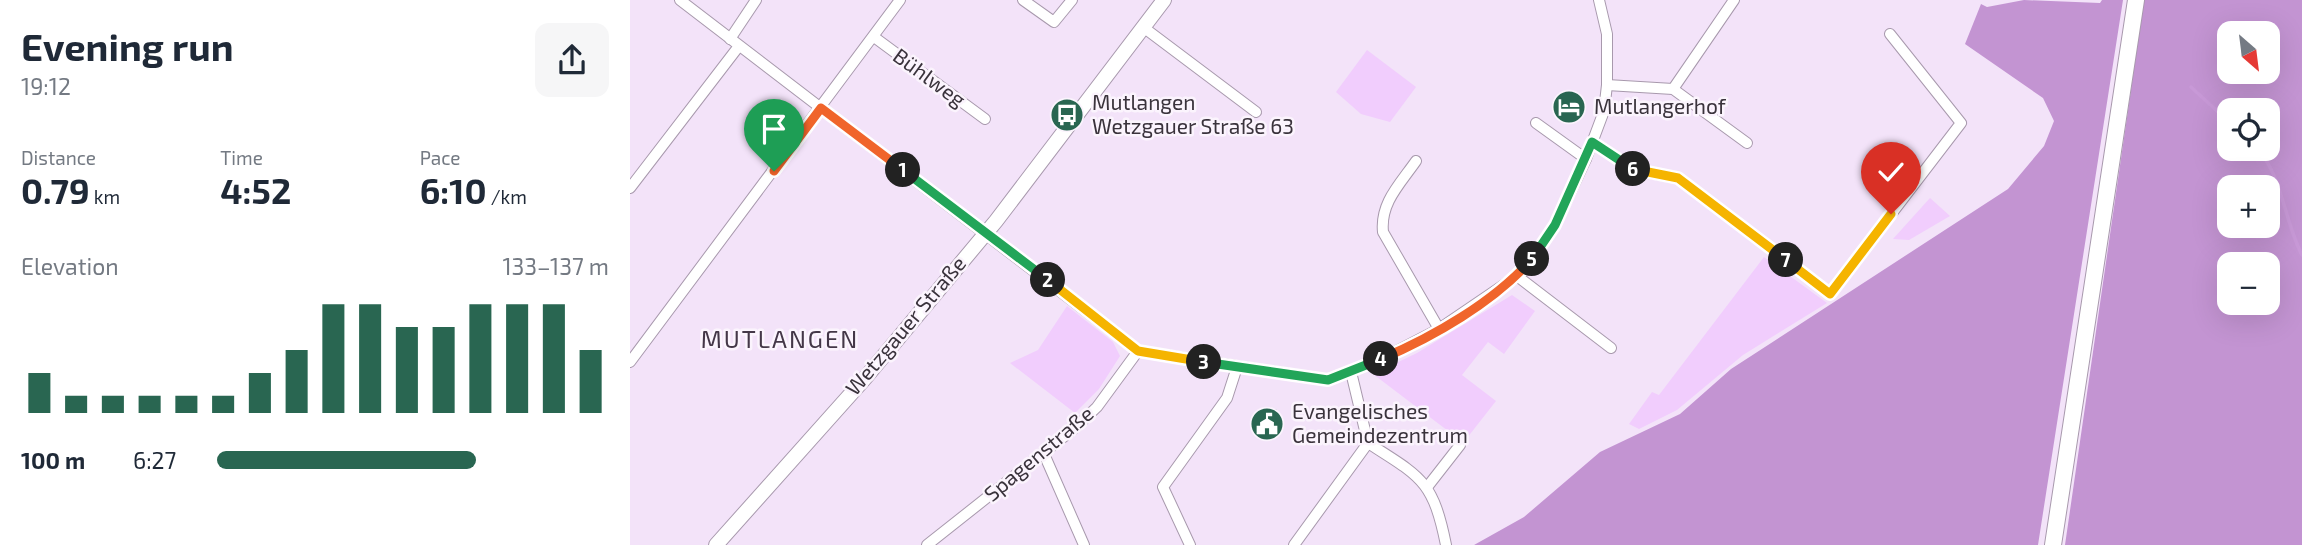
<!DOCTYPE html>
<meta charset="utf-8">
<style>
body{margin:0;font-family:"Exo 2",sans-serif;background:#f6f6f7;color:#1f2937;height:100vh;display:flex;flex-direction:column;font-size:26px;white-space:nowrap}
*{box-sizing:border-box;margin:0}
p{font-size:23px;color:#747a83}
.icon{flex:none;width:38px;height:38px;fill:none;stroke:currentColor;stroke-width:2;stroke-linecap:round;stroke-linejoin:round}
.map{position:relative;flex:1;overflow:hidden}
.panel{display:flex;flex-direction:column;background:#fff;width:630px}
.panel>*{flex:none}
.needle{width:46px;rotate:152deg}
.fabs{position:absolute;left:1587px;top:21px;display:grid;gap:14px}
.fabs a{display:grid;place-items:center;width:63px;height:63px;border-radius:14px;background:#fff;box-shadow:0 7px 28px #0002;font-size:35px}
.pin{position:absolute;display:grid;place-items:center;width:60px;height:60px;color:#fff;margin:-72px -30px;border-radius:50% 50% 50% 0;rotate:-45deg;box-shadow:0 0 7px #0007}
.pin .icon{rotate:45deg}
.km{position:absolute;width:35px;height:35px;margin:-18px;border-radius:50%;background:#222;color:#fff;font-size:19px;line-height:35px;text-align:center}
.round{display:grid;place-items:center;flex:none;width:74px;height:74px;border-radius:14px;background:#f6f6f7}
.summary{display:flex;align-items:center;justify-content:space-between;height:119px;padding:0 21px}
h1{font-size:38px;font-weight:700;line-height:52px}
.metrics{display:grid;grid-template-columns:repeat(3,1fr);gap:10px;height:119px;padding:7px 21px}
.metrics div{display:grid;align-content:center}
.metrics b{font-size:35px;font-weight:700}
.metrics small{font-size:19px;font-weight:400}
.metrics p{font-size:19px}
.chart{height:196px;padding:14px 21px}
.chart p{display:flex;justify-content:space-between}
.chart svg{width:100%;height:126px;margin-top:7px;stroke:#296651;stroke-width:6}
ul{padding:0 21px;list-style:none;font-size:23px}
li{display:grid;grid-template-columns:112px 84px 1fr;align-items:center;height:52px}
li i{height:18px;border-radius:9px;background:#296651}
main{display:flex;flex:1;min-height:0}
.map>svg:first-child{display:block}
.green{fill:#f1cdfd}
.forest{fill:#c394d2;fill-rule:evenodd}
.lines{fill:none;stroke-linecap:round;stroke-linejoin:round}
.stream{stroke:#c899d7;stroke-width:3.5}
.street-casing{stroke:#a899ad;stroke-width:12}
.secondary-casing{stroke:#a899ad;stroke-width:16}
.primary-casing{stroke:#a899ad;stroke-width:18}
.street{stroke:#fff;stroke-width:10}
.secondary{stroke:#fff;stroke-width:14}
.primary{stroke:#fff;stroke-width:16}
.split-1-casing{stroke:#fff;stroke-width:14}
.split-2-casing{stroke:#fff;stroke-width:14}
.split-3-casing{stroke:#fff;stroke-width:14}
.split-4-casing{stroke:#fff;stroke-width:14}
.split-5-casing{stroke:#fff;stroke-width:14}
.split-6-casing{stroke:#fff;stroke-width:14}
.split-7-casing{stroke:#fff;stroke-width:14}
.split-8-casing{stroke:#fff;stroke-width:14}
.split-1{stroke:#f0652b;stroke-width:9}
.split-2{stroke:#22a559;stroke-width:9}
.split-3{stroke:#f5b400;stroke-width:9}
.split-4{stroke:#22a559;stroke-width:9}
.split-5{stroke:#f0652b;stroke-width:9}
.split-6{stroke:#22a559;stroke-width:9}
.split-7{stroke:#f5b400;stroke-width:9}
.split-8{stroke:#f5b400;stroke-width:9}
.labels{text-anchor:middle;stroke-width:5;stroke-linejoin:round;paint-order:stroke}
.street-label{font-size:21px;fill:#3a333c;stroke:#fbf4fd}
.poi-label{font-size:21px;fill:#3a333c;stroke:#fbf4fd;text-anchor:start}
.quarter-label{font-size:24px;letter-spacing:2px;fill:#443748;stroke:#fbf4fd}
</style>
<main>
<section class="panel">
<div class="summary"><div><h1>Evening run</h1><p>19:12</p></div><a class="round"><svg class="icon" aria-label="share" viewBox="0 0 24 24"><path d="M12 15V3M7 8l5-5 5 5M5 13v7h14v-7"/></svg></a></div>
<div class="metrics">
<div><p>Distance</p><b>0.79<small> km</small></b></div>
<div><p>Time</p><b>4:52</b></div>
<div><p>Pace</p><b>6:10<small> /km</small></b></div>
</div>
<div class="chart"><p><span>Elevation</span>133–137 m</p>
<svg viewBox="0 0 160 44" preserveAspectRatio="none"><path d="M5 44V30M15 44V38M25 44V38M35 44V38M45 44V38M55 44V38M65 44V30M75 44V22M85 44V6M95 44V6M105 44V14M115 44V14M125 44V6M135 44V6M145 44V6M155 44V22"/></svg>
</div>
<ul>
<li><b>100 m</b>6:27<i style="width:66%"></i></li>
</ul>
</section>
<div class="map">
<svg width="1672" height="545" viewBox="0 0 1672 545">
<rect width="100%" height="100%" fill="#f3e3f9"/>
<g class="green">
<polygon points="737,50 786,87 760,122 731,114 706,92"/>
<polygon points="1300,198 1320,216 1279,240 1263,239"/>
<polygon points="1134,257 1197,303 1113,355 1047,410 1009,429 999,424 1022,392 1029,395"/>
<polygon points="882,295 905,311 874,354 858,342 832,375 866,401 837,438 830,440 743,374 787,353"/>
<polygon points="437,306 483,342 490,356 469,389 445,413 380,363 408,350"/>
</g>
<g class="forest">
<polygon points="1394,0 1470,3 1472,0 1493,0 1408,545 844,545 894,517 970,452 1050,414 1101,369 1378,189 1414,146 1424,121 1413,98 1335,44 1351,4 1357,7"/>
<path d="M 1514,0 L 1672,0 L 1672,545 L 1435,545 ZM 1600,33 L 1638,33 L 1638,72 L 1600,72 ZM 1600,110 L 1638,110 L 1638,149 L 1600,149 ZM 1600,187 L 1638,187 L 1638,226 L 1600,226 ZM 1600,264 L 1638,264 L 1638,303 L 1600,303 Z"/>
</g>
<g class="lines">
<g class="stream">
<polyline points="1561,87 1600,123"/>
<path d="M 1627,149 C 1651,172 1655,223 1672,255"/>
</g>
<defs>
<g id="street">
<polyline points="50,0 508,351 698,380 757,356 809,329 887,276 905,255 925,225 956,159 974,111 977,85 977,34 969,0"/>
<polyline points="393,0 424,22 442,0"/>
<polyline points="513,27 626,112"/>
<polyline points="244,37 355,119"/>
<polyline points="100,39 126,0"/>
<polyline points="977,85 1043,89 1117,143"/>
<polyline points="1043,89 1104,0"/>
<polyline points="906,123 956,159"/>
<polyline points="962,142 1006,170 1048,178 1200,294 1331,123 1260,34"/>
<path d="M 786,161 C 770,184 750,203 753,232 L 809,329"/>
<polyline points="0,188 109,46"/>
<polyline points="887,276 981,348"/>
<polyline points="0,362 270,0"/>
<path d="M 721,372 L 738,443 C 791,477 803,480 816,545"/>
<polyline points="414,454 454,545"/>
<polyline points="798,486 830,445"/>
<polyline points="297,545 446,427 467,407 508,351"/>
<polyline points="560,545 533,487 597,398 607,367"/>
<polyline points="664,545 738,443"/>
</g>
<polyline id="secondary" points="86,545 236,377 366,221 534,0"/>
<polyline id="primary" points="1423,545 1506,0"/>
</defs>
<use href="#street" class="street-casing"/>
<use href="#secondary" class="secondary-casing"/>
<use href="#primary" class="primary-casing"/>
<use href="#street" class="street"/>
<use href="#secondary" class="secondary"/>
<use href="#primary" class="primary"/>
</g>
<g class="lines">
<defs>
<polyline id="split-1" points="144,171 191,108 273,170"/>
<polyline id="split-2" points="273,170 418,280"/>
<polyline id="split-3" points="418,280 508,351 574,362"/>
<polyline id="split-4" points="574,362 698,380 751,359"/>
<path id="split-5" d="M 751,359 C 803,337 864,302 902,259"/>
<polyline id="split-6" points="902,259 925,225 962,142 1003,169"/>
<polyline id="split-7" points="1003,169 1048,178 1156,260"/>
<polyline id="split-8" points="1156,260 1200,294 1261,214"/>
</defs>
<use href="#split-1" class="split-1-casing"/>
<use href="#split-2" class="split-2-casing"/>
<use href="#split-3" class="split-3-casing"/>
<use href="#split-4" class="split-4-casing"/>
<use href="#split-5" class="split-5-casing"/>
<use href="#split-6" class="split-6-casing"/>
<use href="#split-7" class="split-7-casing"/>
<use href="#split-8" class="split-8-casing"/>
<use href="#split-1" class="split-1"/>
<use href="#split-2" class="split-2"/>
<use href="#split-3" class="split-3"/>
<use href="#split-4" class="split-4"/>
<use href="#split-5" class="split-5"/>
<use href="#split-6" class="split-6"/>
<use href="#split-7" class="split-7"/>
<use href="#split-8" class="split-8"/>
</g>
<defs>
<symbol id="hotel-disc" viewBox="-11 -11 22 22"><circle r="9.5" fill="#296651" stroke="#fbf4fd"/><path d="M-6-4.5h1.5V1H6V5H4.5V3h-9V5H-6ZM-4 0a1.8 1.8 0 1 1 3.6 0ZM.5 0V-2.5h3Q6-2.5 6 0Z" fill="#fff"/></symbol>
<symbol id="bus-disc" viewBox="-11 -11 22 22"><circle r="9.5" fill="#296651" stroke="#fbf4fd"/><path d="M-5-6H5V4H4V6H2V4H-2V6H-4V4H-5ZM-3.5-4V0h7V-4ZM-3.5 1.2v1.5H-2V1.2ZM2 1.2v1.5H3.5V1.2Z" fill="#fff"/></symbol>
<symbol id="civic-disc" viewBox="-11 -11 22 22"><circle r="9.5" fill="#296651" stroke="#fbf4fd"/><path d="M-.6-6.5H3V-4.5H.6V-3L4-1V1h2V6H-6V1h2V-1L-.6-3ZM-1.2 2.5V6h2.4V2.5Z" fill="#fff"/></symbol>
</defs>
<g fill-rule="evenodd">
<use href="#hotel-disc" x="920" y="88" width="38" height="38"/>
<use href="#bus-disc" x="418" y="96" width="38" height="38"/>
<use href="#civic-disc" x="618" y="405" width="38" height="38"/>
</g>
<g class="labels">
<g class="street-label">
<text transform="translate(299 78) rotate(36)" y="7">Bühlweg</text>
<text transform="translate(276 326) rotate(-50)" y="7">Wetzgauer Straße</text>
<text transform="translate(409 454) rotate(-40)" y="7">Spagenstraße</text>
</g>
<g class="poi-label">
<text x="462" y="110">Mutlangen<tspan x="462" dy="24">Wetzgauer Straße 63</tspan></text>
<text x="964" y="114">Mutlangerhof</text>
<text x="662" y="419">Evangelisches<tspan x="662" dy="24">Gemeindezentrum</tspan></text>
</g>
<g class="quarter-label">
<text x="150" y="348">MUTLANGEN</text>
</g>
</g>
</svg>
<div class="fabs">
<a><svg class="needle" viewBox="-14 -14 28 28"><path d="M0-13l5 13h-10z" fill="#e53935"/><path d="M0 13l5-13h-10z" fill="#747a83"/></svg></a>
<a><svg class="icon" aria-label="locate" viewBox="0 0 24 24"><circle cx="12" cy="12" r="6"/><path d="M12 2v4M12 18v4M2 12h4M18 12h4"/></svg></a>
<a>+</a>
<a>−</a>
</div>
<div class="pin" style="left:144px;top:171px;background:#1e9e55"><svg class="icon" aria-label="arrive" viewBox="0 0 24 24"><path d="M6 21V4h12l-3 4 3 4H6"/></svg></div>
<div class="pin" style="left:1261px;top:214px;background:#d93025"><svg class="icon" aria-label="check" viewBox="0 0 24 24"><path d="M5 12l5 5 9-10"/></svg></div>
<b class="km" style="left:273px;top:170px">1</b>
<b class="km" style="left:418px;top:280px">2</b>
<b class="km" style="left:574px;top:362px">3</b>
<b class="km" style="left:751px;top:359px">4</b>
<b class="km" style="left:902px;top:259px">5</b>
<b class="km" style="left:1003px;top:169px">6</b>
<b class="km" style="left:1156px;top:260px">7</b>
</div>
</main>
